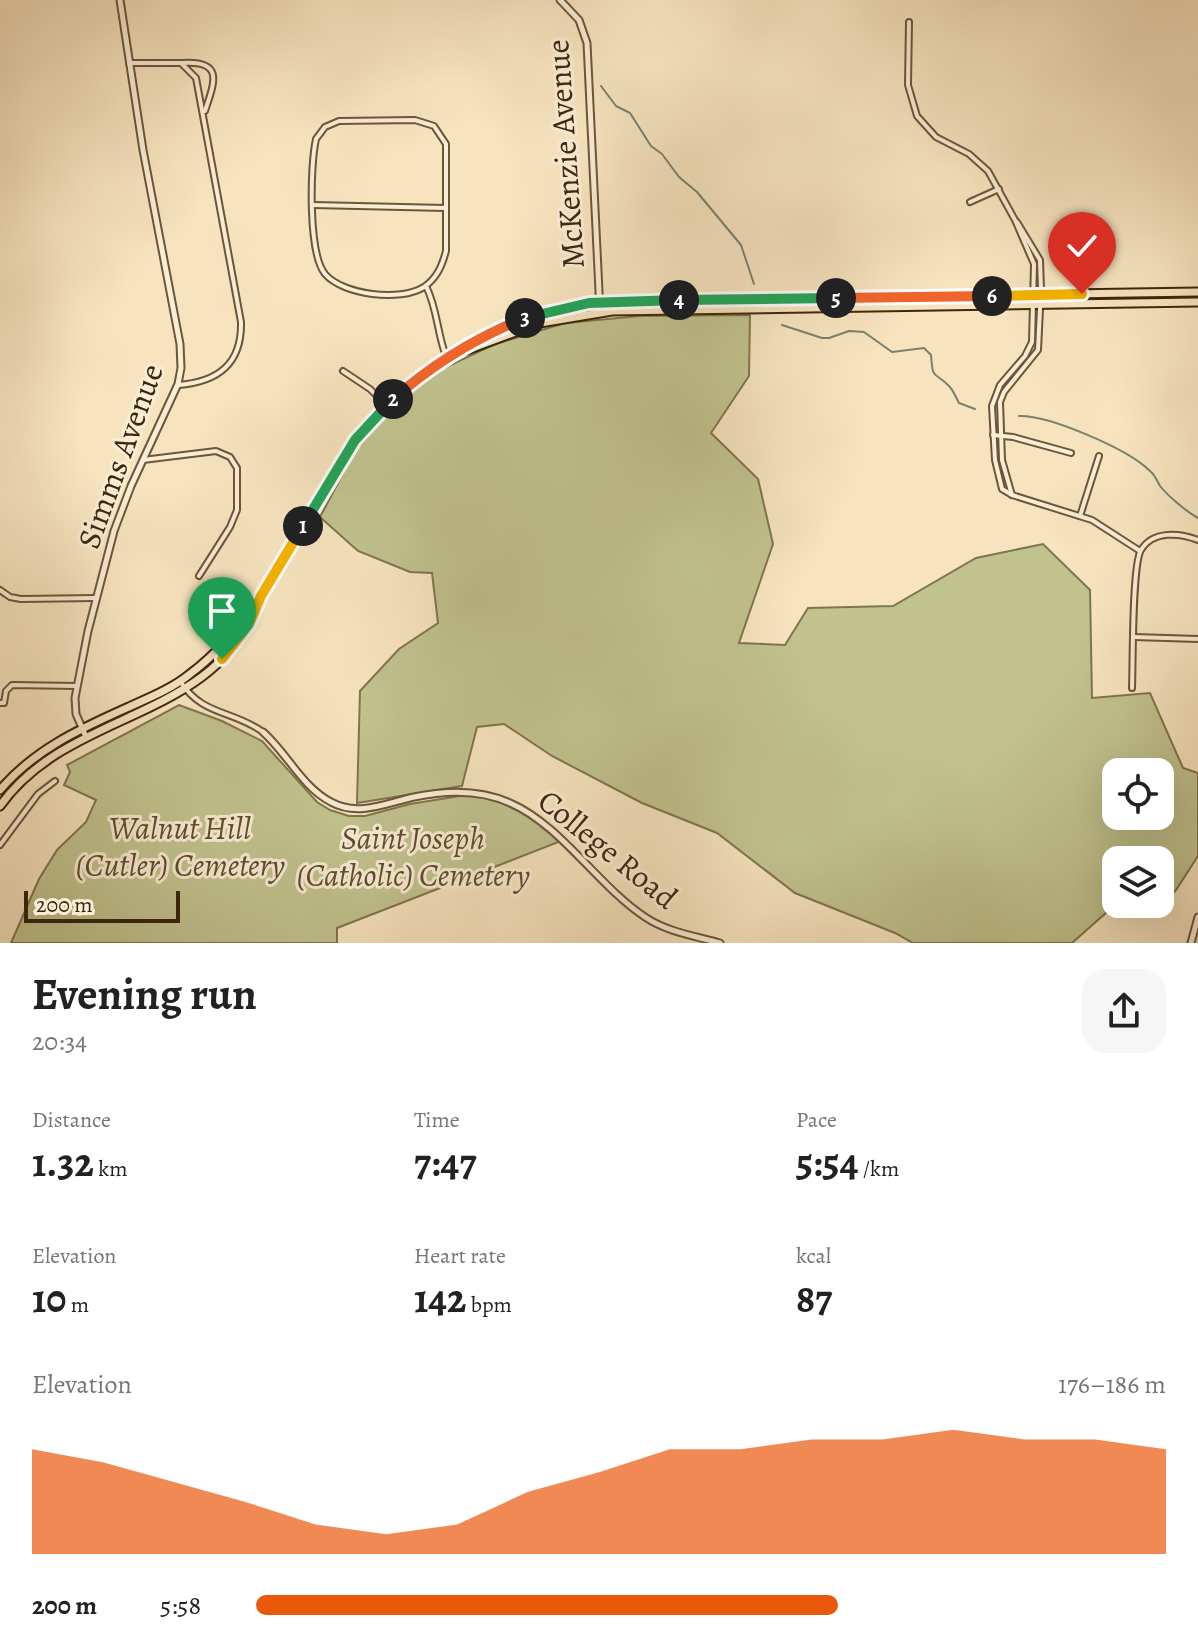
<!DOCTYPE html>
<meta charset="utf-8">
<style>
body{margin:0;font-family:Alegreya,serif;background:#f6f6f6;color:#222;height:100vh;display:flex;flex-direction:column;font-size:30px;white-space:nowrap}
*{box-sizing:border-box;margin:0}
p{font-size:26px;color:#767676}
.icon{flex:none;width:44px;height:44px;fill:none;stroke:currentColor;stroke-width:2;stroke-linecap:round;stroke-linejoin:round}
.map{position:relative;height:943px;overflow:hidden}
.sheet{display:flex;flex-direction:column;background:#fff;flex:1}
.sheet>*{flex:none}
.fabs{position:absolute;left:1102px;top:758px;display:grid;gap:16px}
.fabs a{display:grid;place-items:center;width:72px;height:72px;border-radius:16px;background:#fff;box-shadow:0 8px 32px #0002;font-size:40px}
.scale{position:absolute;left:24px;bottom:20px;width:156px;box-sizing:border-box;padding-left:8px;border:4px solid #3d270c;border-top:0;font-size:22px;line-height:28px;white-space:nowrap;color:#3d270c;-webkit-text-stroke:6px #faedd5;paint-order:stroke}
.pin{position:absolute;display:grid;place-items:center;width:68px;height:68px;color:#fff;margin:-82px -34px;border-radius:50% 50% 50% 0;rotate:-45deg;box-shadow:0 0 8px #0007}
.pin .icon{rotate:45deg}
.km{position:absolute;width:40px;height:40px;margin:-20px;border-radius:50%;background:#222;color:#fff;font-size:22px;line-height:40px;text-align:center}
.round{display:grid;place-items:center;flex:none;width:84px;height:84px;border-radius:24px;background:#f6f6f6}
.overview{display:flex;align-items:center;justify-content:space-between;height:136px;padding:0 32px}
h1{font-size:44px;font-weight:600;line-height:60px}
.metrics{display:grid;grid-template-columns:repeat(3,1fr);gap:12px;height:136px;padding:8px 32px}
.metrics div{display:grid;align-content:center}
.metrics b{font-size:40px;font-weight:600}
.metrics small{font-size:22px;font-weight:400}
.metrics p{font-size:22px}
.chart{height:224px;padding:16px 32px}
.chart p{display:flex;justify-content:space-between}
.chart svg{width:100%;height:144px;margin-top:8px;fill:#ea580c;opacity:.7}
ul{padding:0 32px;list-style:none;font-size:26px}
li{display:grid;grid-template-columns:128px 96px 1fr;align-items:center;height:60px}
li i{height:20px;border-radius:10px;background:#ea580c}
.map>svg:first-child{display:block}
.green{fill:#c1c38f;stroke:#7f754e;stroke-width:2;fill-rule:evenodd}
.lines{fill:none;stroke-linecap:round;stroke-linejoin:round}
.stream{stroke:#778271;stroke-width:2}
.minor-casing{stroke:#6c5639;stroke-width:8}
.tertiary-casing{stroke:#6c5639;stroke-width:9}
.primary-casing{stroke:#3d270c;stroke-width:11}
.minor{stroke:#faedd5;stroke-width:4}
.tertiary{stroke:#faedd5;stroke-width:5}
.primary{stroke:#f7e4bf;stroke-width:7}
.split-1-casing{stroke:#fff;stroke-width:16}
.split-2-casing{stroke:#fff;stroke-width:16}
.split-3-casing{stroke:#fff;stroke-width:16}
.split-4-casing{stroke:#fff;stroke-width:16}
.split-5-casing{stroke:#fff;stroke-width:16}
.split-6-casing{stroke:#fff;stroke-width:16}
.split-7-casing{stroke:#fff;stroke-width:16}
.split-1{stroke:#f5b400;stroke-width:10}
.split-2{stroke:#22a559;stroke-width:10}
.split-3{stroke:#f0652b;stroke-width:10}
.split-4{stroke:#22a559;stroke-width:10}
.split-5{stroke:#22a559;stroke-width:10}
.split-6{stroke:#f0652b;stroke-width:10}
.split-7{stroke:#f5b400;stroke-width:10}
.labels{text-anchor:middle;stroke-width:6;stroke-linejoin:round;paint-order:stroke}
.street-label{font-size:32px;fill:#3d270c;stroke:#faedd5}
.park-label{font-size:32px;font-style:italic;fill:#5e4e2d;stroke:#faedd5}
</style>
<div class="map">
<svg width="1198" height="943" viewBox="0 0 1198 943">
<rect width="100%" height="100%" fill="#f7e4bf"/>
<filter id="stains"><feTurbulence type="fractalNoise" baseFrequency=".0025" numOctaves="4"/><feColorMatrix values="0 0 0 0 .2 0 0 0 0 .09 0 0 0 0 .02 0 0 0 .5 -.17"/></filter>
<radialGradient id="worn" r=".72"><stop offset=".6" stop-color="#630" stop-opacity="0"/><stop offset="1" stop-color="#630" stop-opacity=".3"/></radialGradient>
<g class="green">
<path d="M 750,315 L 749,376 L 711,433 L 758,479 L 773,544 L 739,643 L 785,645 L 808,608 L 893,606 L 976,558 L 1043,544 L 1090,590 L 1092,698 L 1150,693 L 1183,768 L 1198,773 L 1198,856 L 1176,890 L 1156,910 L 1107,912 L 1072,943 L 913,943 L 895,933 L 795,893 L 717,833 L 642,803 L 552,756 L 504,724 L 477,727 L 462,786 L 357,803 L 360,691 L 399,649 L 438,623 L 432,573 L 410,572 L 358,551 L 320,517 L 355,451 L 397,403 L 442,369 L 495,344 L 565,323 L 640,316 ZM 1116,772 L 1160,772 L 1160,816 L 1116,816 ZM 1116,860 L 1160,860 L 1160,904 L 1116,904 Z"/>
<polygon points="179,705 222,721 262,741 317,802 330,810 349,816 365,816 410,804 478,793 530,814 561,841 337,928 337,943 11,943 39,879 57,850 86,822 96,800 64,785 70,772 67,765"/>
</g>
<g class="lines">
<g class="stream">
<polyline points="601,86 616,106 630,113 651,146 662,154 679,177 697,192 741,245 754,284"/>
<path d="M 782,325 L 822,338 L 829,338 L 849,331 L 864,332 L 892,352 L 924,348 L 931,355 C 933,381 933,370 949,386 C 954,391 956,398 959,403 L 975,409"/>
<path d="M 1019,416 C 1049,415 1128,449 1150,471 C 1155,475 1157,481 1160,486 C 1168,496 1187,512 1198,518"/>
</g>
<defs>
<g id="minor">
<polyline points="909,22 908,85 917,116 936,137 969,154 988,171 1015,220 1034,264 1032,342 1025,356 1000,385 992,406 995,460 1002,489 1012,495 1092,520 1140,551"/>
<path d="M 129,63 L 181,63 L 196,78 L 241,322 C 242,365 217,382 178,385"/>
<path d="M 182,63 C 225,60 214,83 205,111"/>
<path d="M 415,120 L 434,126 L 446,144 L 446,251 C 442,266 437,278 424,287 C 400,302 343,295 325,274 C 308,253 310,166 316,139 L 325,127 L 339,121 Z"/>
<polyline points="970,202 999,189"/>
<polyline points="313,205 446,208"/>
<path d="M 426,286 C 438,310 437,335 447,359"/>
<polyline points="343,371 370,389 385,404"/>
<polyline points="993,435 1013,437 1071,453"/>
<polyline points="143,460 216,451 230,457 237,468 237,510 230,527 199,576"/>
<polyline points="1012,495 1002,460 1000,402 1004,392 1038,350 1041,289 1040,260 1017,222"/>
<polyline points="1080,516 1099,456"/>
<polyline points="0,590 10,597 21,599 96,598"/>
<polyline points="1134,637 1198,639"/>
<path d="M 180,681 C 202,716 233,710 263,732"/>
<path d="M 1132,688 C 1133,664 1132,565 1141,550 C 1153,530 1180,533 1198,540"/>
<polyline points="0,703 4,703 6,691 12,685 77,686"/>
<polyline points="0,845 38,794 55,781"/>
</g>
<g id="tertiary">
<polyline points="560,0 579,20 587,43 600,312"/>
<path d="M 263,732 C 287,753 302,787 331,802 C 358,817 387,803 414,797 C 447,790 480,789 510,803 C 561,825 598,886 645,917 C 667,932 695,936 720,943"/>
<polyline points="86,737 76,714 75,698 88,631 114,531 131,486 178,384 181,368 180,344 143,150 120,0"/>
<polyline points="1191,943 1198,917"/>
</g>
<g id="primary">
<polyline points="467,350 540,323 612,311 1198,302"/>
<path d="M 0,790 C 36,748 82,728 131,706 C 151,697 173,688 190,674 C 260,622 305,521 350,447 C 406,367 514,307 611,301 L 1198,292"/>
<path d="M 0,806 C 69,709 210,723 257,606"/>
</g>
</defs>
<use href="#minor" class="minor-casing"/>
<use href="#tertiary" class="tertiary-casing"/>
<use href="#primary" class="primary-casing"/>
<use href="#minor" class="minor"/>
<use href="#tertiary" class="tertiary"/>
<use href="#primary" class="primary"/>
</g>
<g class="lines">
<defs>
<polyline id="split-1" points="222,659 249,624 261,596 303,526"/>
<polyline id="split-2" points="303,526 355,440 393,399"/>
<path id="split-3" d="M 393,399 C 432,365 477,337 525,318"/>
<polyline id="split-4" points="525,318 589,303 679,300"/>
<polyline id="split-5" points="679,300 836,298"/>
<polyline id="split-6" points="836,298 992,296"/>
<polyline id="split-7" points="992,296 1082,294"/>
</defs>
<use href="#split-1" class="split-1-casing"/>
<use href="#split-2" class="split-2-casing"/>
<use href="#split-3" class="split-3-casing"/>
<use href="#split-4" class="split-4-casing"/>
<use href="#split-5" class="split-5-casing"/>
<use href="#split-6" class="split-6-casing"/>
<use href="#split-7" class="split-7-casing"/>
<use href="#split-1" class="split-1"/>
<use href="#split-2" class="split-2"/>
<use href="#split-3" class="split-3"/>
<use href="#split-4" class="split-4"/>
<use href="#split-5" class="split-5"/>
<use href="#split-6" class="split-6"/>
<use href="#split-7" class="split-7"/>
</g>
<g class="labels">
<g class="street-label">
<text transform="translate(565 154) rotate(-94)" y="11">McKenzie Avenue</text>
<text transform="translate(120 456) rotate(-70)" y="11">Simms Avenue</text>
<text transform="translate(608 849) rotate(39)" y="11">College Road</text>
</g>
<g class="park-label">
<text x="180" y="839">Walnut Hill<tspan x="180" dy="37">(Cutler) Cemetery</tspan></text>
<text x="413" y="849">Saint Joseph<tspan x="413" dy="37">(Catholic) Cemetery</tspan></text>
</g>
</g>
<rect width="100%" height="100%" filter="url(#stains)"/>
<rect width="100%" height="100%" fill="url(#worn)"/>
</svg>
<div class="fabs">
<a><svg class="icon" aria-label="locate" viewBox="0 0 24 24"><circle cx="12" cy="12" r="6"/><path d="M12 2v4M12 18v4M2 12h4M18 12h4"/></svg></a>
<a><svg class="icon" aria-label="layers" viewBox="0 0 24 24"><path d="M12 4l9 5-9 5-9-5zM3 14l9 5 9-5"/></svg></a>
</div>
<div class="scale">200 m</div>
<div class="pin" style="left:222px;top:659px;background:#1e9e55"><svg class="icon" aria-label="arrive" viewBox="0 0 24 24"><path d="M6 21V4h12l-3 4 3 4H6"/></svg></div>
<div class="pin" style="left:1082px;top:294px;background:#d93025"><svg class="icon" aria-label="check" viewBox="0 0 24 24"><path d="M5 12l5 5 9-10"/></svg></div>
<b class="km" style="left:303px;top:526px">1</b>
<b class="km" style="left:393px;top:399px">2</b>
<b class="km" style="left:525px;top:318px">3</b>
<b class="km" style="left:679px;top:300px">4</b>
<b class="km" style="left:836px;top:298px">5</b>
<b class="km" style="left:992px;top:296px">6</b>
</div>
<section class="sheet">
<div class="overview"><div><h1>Evening run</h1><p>20:34</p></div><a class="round"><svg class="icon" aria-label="share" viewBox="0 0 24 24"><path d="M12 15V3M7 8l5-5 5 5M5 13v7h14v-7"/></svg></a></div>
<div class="metrics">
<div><p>Distance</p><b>1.32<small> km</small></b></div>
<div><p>Time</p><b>7:47</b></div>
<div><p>Pace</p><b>5:54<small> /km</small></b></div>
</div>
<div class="metrics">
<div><p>Elevation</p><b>10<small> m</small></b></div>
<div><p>Heart rate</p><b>142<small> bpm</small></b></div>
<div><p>kcal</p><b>87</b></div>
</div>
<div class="chart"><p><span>Elevation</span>176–186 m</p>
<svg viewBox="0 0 160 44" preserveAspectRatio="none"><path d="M0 44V12L10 16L20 22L30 28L40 35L50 38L60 35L70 25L80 19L90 12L100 12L110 9L120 9L130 6L140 9L150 9L160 12V44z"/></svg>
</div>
<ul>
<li><b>200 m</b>5:58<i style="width:64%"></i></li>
</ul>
</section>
